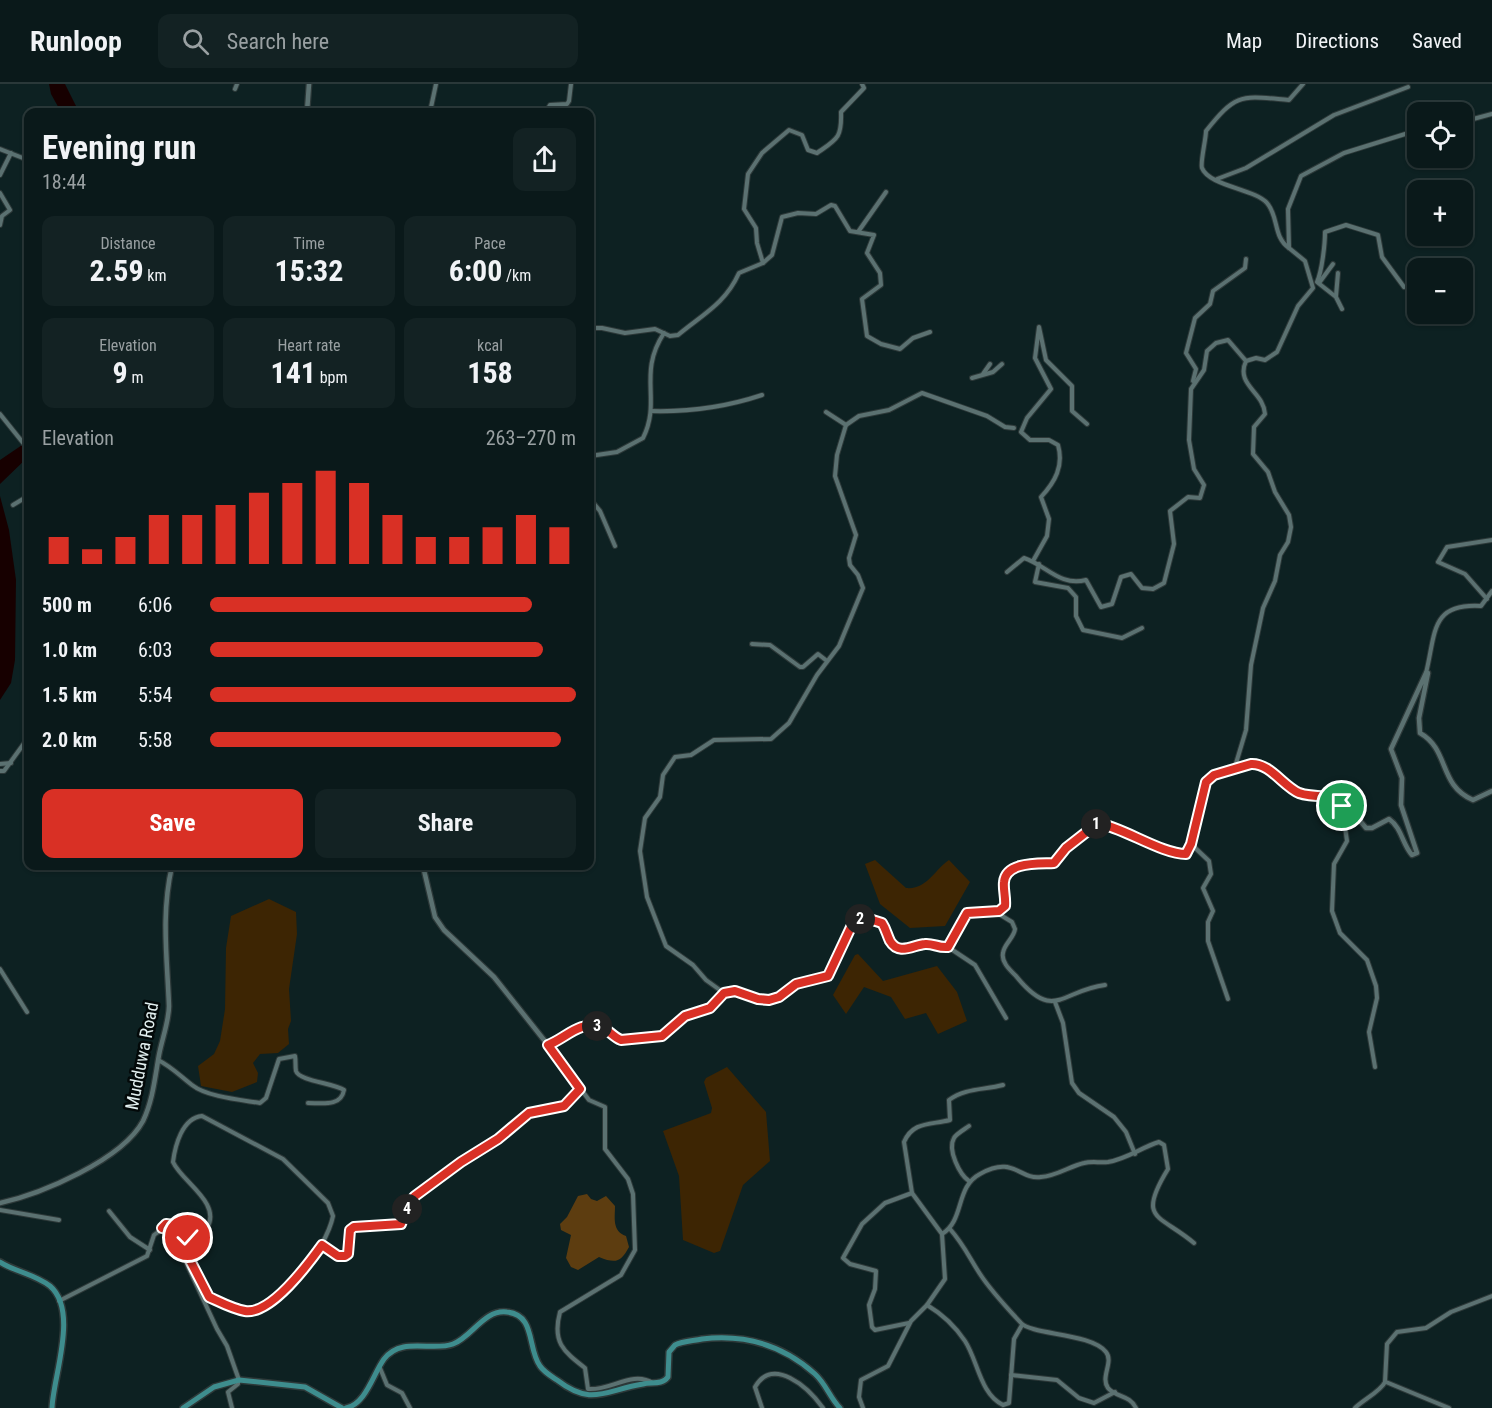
<!DOCTYPE html>
<meta charset="utf-8">
<style>
body{margin:0;font-family:"Roboto Condensed",sans-serif;background:#132223;color:#f1f3f6;height:100vh;display:flex;flex-direction:column;font-size:22px;white-space:nowrap}
*{box-sizing:border-box;margin:0}
p{font-size:20px;color:#99a0a2}
.icon{flex:none;width:33px;height:33px;fill:none;stroke:currentColor;stroke-width:2;stroke-linecap:round;stroke-linejoin:round}
.map{position:relative;flex:1;overflow:hidden}
.panel{position:absolute;left:24px;top:24px;width:570px;height:762px;display:flex;flex-direction:column;background:#0a191a;border-radius:12px;box-shadow:0 2px 4px #0004,0 0 0 2px #2a3839}
.panel>*{flex:none}
.buttons{position:absolute;left:1407px;top:18px;display:grid;gap:12px}
.buttons a{display:grid;place-items:center;width:66px;height:66px;border-radius:12px;background:#0a191a;box-shadow:0 2px 4px #0004,0 0 0 2px #2a3839;font-size:30px}
.pin{position:absolute;display:grid;place-items:center;width:51px;height:51px;color:#fff;margin:-26px;border:3px solid #fff;border-radius:50%;box-shadow:0 2px 6px #0007}
.km{position:absolute;width:30px;height:30px;margin:-15px;border-radius:50%;background:#222;color:#fff;font-size:16px;line-height:30px;text-align:center}
.round{display:grid;place-items:center;flex:none;width:63px;height:63px;border-radius:12px;background:#132223}
.overview{display:flex;align-items:center;justify-content:space-between;height:102px;padding:0 18px}
h1{font-size:33px;font-weight:700;line-height:45px}
.stats{display:grid;grid-template-columns:repeat(3,1fr);gap:9px;height:102px;padding:6px 18px}
.stats div{display:grid;align-content:center;border-radius:12px;background:#132223;text-align:center}
.stats b{font-size:30px;font-weight:700}
.stats small{font-size:16px;font-weight:400}
.stats p{font-size:16px}
.chart{height:168px;padding:12px 18px}
.chart p{display:flex;justify-content:space-between}
.chart svg{width:100%;height:108px;margin-top:6px;stroke:#d93025;stroke-width:6}
.button{display:flex;gap:12px;margin-top:auto;padding:12px 18px}
.button a{flex:1;height:69px;border-radius:12px;background:#d93025;color:#fff;font-size:24px;font-weight:700;line-height:69px;text-align:center}
.button a+a{background:#132223;color:#f1f3f6}
ul{padding:0 18px;list-style:none;font-size:20px}
li{display:grid;grid-template-columns:96px 72px 1fr;align-items:center;height:45px}
li i{height:15px;border-radius:8px;background:#d93025}
header{display:flex;align-items:center;gap:36px;box-sizing:border-box;height:84px;padding:0 30px;background:#0a191a;border-bottom:2px solid #2a3839}
header strong{font-size:28px}
nav{display:flex;gap:33px;margin-inline-start:auto;font-size:21px}
.search{width:420px;height:54px;background:#132223;display:flex;align-items:center;gap:15px;box-sizing:border-box;padding:0 21px;border-radius:12px;color:#99a0a2;font-size:22px}
.map>svg:first-child{display:block}
.green{fill:#3d2503}
.forest{fill:#5d3d10}
.water{fill:#170000}
.lines{fill:none;stroke-linecap:round;stroke-linejoin:round}
.minor-casing{stroke:#2d3939;stroke-width:6}
.tertiary-casing{stroke:#2d3939;stroke-width:7}
.primary-casing{stroke:#2d3939;stroke-width:8}
.minor{stroke:#5b7171;stroke-width:4}
.tertiary{stroke:#5b7171;stroke-width:4.5}
.primary{stroke:#3e8d8e;stroke-width:5}
.route-casing{stroke:#fff;stroke-width:12}
.route{stroke:#d93025;stroke-width:8}
.labels{text-anchor:middle;stroke-width:5;stroke-linejoin:round;paint-order:stroke}
.street-label{font-size:18px;fill:#e3f0f0;stroke:#030909}
</style>
<header>
<strong>Runloop</strong>
<div class="search"><svg class="icon" aria-label="search" viewBox="0 0 24 24"><circle cx="10" cy="10" r="6"/><path d="M15 15l6 6"/></svg>Search here</div>
<nav><a>Map</a><a>Directions</a><a>Saved</a></nav>
</header>
<div class="map">
<svg width="1492" height="1324" viewBox="0 0 1492 1324">
<rect width="100%" height="100%" fill="#0d2122"/>
<g class="green">
<path d="M 875,776 L 906,804 C 927,806 935,785 949,776 L 970,798 L 945,842 L 910,844 L 880,820 L 865,780 Z"/>
<polygon points="269,815 296,828 297,850 289,905 291,937 288,945 289,960 278,969 260,970 253,979 258,989 257,998 232,1008 201,1002 198,982 214,970 220,957 225,925 226,864 231,832"/>
<polygon points="858,870 883,897 937,882 957,908 967,937 938,950 926,929 905,935 891,913 864,903 846,930 833,911 855,871"/>
<polygon points="727,983 766,1028 770,1077 743,1101 720,1167 714,1169 683,1156 679,1092 663,1047 711,1029 712,1024 704,998 706,994"/>
</g>
<path class="forest" d="M 587,1110 L 591,1115 L 597,1117 L 606,1112 L 615,1122 C 615,1134 612,1147 626,1152 L 629,1163 C 621,1178 616,1180 599,1173 L 578,1186 L 571,1183 L 566,1174 L 571,1151 L 561,1146 L 560,1140 L 567,1133 L 578,1112 Z"/>
<g class="water">
<polygon points="49,0 65,0 79,28 61,28 51,10"/>
<polygon points="28,357 28,373 0,400 0,376"/>
<polygon points="0,412 9,446 16,496 15,576 11,599 0,616"/>
</g>
<g class="lines">
<defs>
<g id="minor">
<polyline points="235,5 237,0"/>
<polyline points="308,27 318,28"/>
<polyline points="430,28 436,0"/>
<polyline points="546,28 550,21 567,20 569,17 571,0"/>
<polyline points="1462,38 1492,30"/>
<polyline points="0,65 28,76"/>
<polyline points="0,91 11,69"/>
<polyline points="1217,95 1246,84 1334,31 1408,3"/>
<polyline points="0,109 10,126 2,132 0,141"/>
<polyline points="858,148 886,108"/>
<path d="M 1289,164 C 1273,153 1279,133 1267,119 C 1255,105 1209,102 1202,84 C 1200,79 1206,55 1206,47 C 1237,8 1241,12 1289,16 L 1303,0"/>
<path d="M 763,179 L 757,159 L 756,144 L 744,125 L 748,90 L 762,69 L 789,46 L 802,51 L 808,66 L 817,69 C 837,55 842,54 841,28 L 864,4 L 862,0"/>
<polyline points="1319,199 1333,180"/>
<polyline points="1336,212 1338,189"/>
<path d="M 1342,225 L 1336,213 L 1317,198 C 1322,187 1325,160 1325,148 L 1346,141 L 1378,151 L 1382,173 L 1404,203"/>
<path d="M 590,244 L 602,244 L 625,249 L 655,245 L 670,252 L 678,251 C 703,230 725,220 739,189 L 763,179 L 772,171 L 782,133 L 798,129 L 816,130 L 831,121 L 835,122 L 850,147 L 874,151 L 867,169 L 880,189 L 881,201 L 862,215 L 867,252 L 881,260 L 900,265 L 913,254 L 930,248"/>
<polyline points="983,290 990,280"/>
<polyline points="972,294 993,288 1002,280"/>
<polyline points="1193,297 1196,285 1186,269 1195,234 1210,220 1213,207 1245,184 1246,175"/>
<path d="M 651,327 C 688,328 726,323 762,311"/>
<polyline points="0,330 28,365"/>
<polyline points="846,341 859,332 889,326 922,309 987,332 1005,343 1014,344"/>
<path d="M 590,372 L 617,368 L 643,354 C 662,316 637,290 664,249"/>
<polyline points="590,415 600,427 615,462"/>
<polyline points="13,421 28,412"/>
<path d="M 1033,477 L 1047,452 L 1049,435 L 1041,413 C 1055,398 1064,382 1058,361 L 1049,356 L 1030,356 L 1021,348 L 1027,334 L 1051,305 L 1035,274 L 1039,243 L 1046,276 L 1072,302 L 1072,327 L 1087,340"/>
<polyline points="1039,480 1035,498 1068,504 1076,513 1076,532 1083,546 1122,554 1142,544"/>
<path d="M 1007,488 L 1024,474 C 1046,481 1060,503 1086,496 L 1101,523 L 1112,520 L 1121,493 L 1131,490 L 1142,504 L 1153,505 L 1164,499 L 1174,460 L 1170,427 L 1188,413 L 1200,414 L 1204,401 L 1194,385 L 1189,356 L 1191,305 L 1204,286 L 1207,267 L 1216,259 L 1228,256 L 1246,277"/>
<polyline points="1487,515 1465,490 1438,478 1447,463 1492,456"/>
<polyline points="752,560 770,561 800,583 803,583 818,570 827,577"/>
<path d="M 1426,589 C 1436,549 1430,519 1481,522 L 1492,507"/>
<polyline points="0,680 11,679"/>
<path d="M 1234,686 L 1246,646 L 1251,581 L 1263,524 L 1275,497 L 1280,471 L 1288,458 L 1291,443 L 1289,431 L 1275,408 L 1268,388 L 1253,370 L 1254,343 L 1265,330 C 1264,308 1235,301 1246,277 L 1256,274 L 1265,276 L 1277,268 L 1298,222 L 1313,204 L 1305,177 L 1289,164 L 1288,125 L 1301,92 L 1344,69 L 1418,46"/>
<polyline points="0,687 4,687 28,654"/>
<polyline points="1337,713 1342,722 1347,757 1334,780 1332,827 1340,849 1367,876 1376,902 1377,914 1369,948 1375,983"/>
<polyline points="1191,760 1209,777 1211,790 1203,804 1213,827 1208,838 1208,857 1228,915"/>
<path d="M 994,827 L 1012,838 L 1015,845 C 1014,854 1004,860 1003,869 C 1001,878 1010,886 1016,892 C 1054,939 1062,906 1105,901"/>
<polyline points="948,863 975,881 1006,934"/>
<polyline points="0,885 27,928"/>
<polyline points="724,909 706,896 693,881 666,862 647,813 640,767 645,734 660,713 663,691 675,673 691,671 714,656 771,655 789,639 817,591 839,562 863,504 858,491 850,481 849,474 856,451 835,392 837,371 846,341 826,328"/>
<polyline points="1055,918 1063,939 1072,999 1079,1009 1114,1033 1126,1048 1135,1070"/>
<path d="M 548,961 L 589,1016 L 605,1023 L 605,1065 L 628,1095 L 633,1110 L 635,1166 L 621,1191 L 560,1228 C 552,1258 563,1267 585,1284 L 588,1305 C 611,1307 632,1286 653,1299"/>
<path d="M 158,976 C 172,983 180,992 192,1001 C 207,1013 242,1016 260,1019 L 266,1014 L 279,975 L 295,972 C 296,977 295,982 296,987 C 299,997 334,999 344,1006 C 341,1023 322,1019 308,1019"/>
<path d="M 969,1042 C 965,1045 956,1050 954,1054 C 947,1066 960,1091 969,1097"/>
<polyline points="0,1126 59,1136"/>
<polyline points="109,1127 130,1153 150,1166"/>
<path d="M 162,1144 L 166,1140 C 176,1142 184,1156 193,1155 C 201,1155 204,1150 207,1144 C 222,1119 182,1098 173,1078 C 175,1062 182,1034 202,1032 L 283,1075 L 328,1119 L 333,1132 C 326,1166 282,1221 247,1227 L 209,1213 L 179,1153 L 171,1146"/>
<path d="M 950,1145 C 964,1161 969,1173 980,1190 C 991,1207 1008,1225 1021,1239 C 1032,1251 1091,1249 1106,1268 C 1114,1278 1100,1293 1108,1304 C 1115,1313 1130,1311 1136,1324"/>
<path d="M 942,1150 C 965,1136 955,1103 980,1090 C 1014,1071 1019,1096 1041,1093 C 1057,1092 1070,1082 1084,1079 C 1092,1077 1100,1079 1108,1078 C 1127,1075 1142,1063 1159,1058 L 1164,1061 L 1168,1085 C 1136,1137 1160,1130 1194,1159"/>
<polyline points="323,1161 338,1172 345,1172 348,1170 350,1146 354,1143 401,1140 408,1120 415,1112 461,1078 498,1055 529,1029 564,1022 580,1005"/>
<polyline points="59,1217 147,1172 154,1151 165,1143 171,1146 217,1245 227,1262 239,1296"/>
<path d="M 927,1221 C 942,1230 955,1242 965,1257 C 978,1277 980,1310 1003,1321 L 1009,1319 L 1014,1255 L 1022,1241"/>
<polyline points="909,1239 875,1246 872,1243 869,1221 875,1205 876,1187 850,1180 843,1174 862,1140 885,1119 912,1109"/>
<polyline points="380,1284 387,1301 402,1309 410,1324"/>
<polyline points="1011,1291 1057,1296 1079,1314 1094,1319 1115,1308"/>
<polyline points="1385,1298 1387,1260 1397,1248 1426,1244 1451,1228 1492,1212"/>
<polyline points="1386,1298 1449,1324"/>
<polyline points="232,1324 228,1308 238,1300 238,1296"/>
<path d="M 762,1324 L 755,1303 C 773,1272 808,1303 823,1324"/>
<path d="M 863,1324 L 859,1313 L 861,1296 L 888,1282 L 911,1237 L 927,1221 L 945,1195 L 942,1150 L 912,1109 L 904,1058 C 913,1037 931,1041 950,1036 L 949,1016 C 965,1004 984,1006 1003,1001"/>
<path d="M 1355,1324 C 1363,1316 1381,1307 1385,1298"/>
</g>
<g id="tertiary">
<polyline points="307,28 309,0"/>
<path d="M 423,782 L 435,833 L 444,846 L 494,893 L 548,961 C 566,954 580,936 601,943 C 608,945 613,953 621,956 L 662,952 L 685,932 L 710,924 L 724,909 L 735,907 L 758,915 L 769,916 L 779,913 L 796,900 L 828,892 L 852,841 L 863,833 L 882,839 C 889,849 891,868 906,865 C 913,863 919,860 925,860 C 933,859 938,864 948,863 L 967,829 L 999,827 L 1005,822 C 1006,814 1003,805 1004,798 C 1006,777 1040,780 1054,779 L 1066,764 L 1098,739 C 1124,744 1162,770 1186,770 L 1191,760 L 1206,698 L 1214,691 L 1251,680 C 1267,679 1282,697 1295,706 C 1307,714 1327,711 1341,714 L 1366,744 L 1372,744 L 1389,735 C 1402,744 1402,760 1412,771 L 1417,769 L 1401,721 L 1402,694 L 1391,665 L 1426,589 L 1428,589 L 1419,634 L 1420,649 C 1450,666 1438,701 1473,716 L 1492,707"/>
<path d="M 0,1119 C 41,1110 122,1076 143,1037 C 153,1016 155,993 159,971 C 162,955 169,937 169,922 C 167,872 161,830 172,782"/>
</g>
<g id="primary">
<path d="M 0,1178 C 16,1188 34,1190 50,1202 C 79,1227 53,1293 52,1324"/>
<polyline points="183,1324 214,1303 239,1296 305,1303 342,1324"/>
<path d="M 346,1324 C 366,1320 373,1290 384,1275 C 402,1252 432,1268 453,1260 C 472,1253 484,1225 507,1228 C 536,1231 527,1264 540,1282 C 544,1288 551,1292 557,1296 C 592,1323 605,1306 643,1300 C 652,1298 662,1301 668,1293 L 669,1268 L 675,1261 C 683,1257 693,1257 702,1255 C 745,1250 783,1261 815,1290 C 826,1300 830,1314 840,1324"/>
</g>
</defs>
<use href="#minor" class="minor-casing"/>
<use href="#tertiary" class="tertiary-casing"/>
<use href="#primary" class="primary-casing"/>
<use href="#minor" class="minor"/>
<use href="#tertiary" class="tertiary"/>
<use href="#primary" class="primary"/>
</g>
<g class="lines">
<defs>
<path id="route" d="M 188,1154 L 174,1141 L 166,1140 L 162,1144 L 171,1146 L 178,1153 L 209,1213 C 220,1218 233,1225 245,1227 C 271,1231 309,1179 322,1161 L 338,1172 L 345,1172 L 348,1170 L 350,1146 L 354,1143 L 401,1140 L 408,1120 L 415,1112 L 461,1078 L 498,1055 L 529,1029 L 564,1022 L 580,1005 L 548,961 C 566,954 580,936 601,943 C 608,945 613,953 621,956 L 662,952 L 685,932 L 710,924 L 724,909 L 735,907 L 758,915 L 769,916 L 779,913 L 796,900 L 828,892 L 852,841 L 863,833 L 882,839 C 886,845 887,851 890,857 C 899,872 913,861 925,860 C 933,859 938,864 948,863 L 967,829 L 999,827 L 1005,822 C 1006,814 1003,805 1004,798 C 1006,777 1040,780 1054,779 L 1066,764 L 1098,739 C 1124,744 1162,770 1186,770 L 1191,760 L 1206,698 L 1214,691 L 1251,680 C 1270,679 1283,702 1299,709 C 1310,713 1326,712 1337,713 L 1342,722"/>
</defs>
<use href="#route" class="route-casing"/>
<use href="#route" class="route"/>
</g>
<g class="labels">
<g class="street-label">
<text transform="translate(142 972) rotate(-79)" y="6">Mudduwa Road</text>
</g>
</g>
</svg>
<div class="buttons">
<a><svg class="icon" aria-label="locate" viewBox="0 0 24 24"><circle cx="12" cy="12" r="6"/><path d="M12 2v4M12 18v4M2 12h4M18 12h4"/></svg></a>
<a>+</a>
<a>−</a>
</div>
<div class="pin" style="left:1342px;top:722px;background:#1e9e55"><svg class="icon" aria-label="arrive" viewBox="0 0 24 24"><path d="M6 21V4h12l-3 4 3 4H6"/></svg></div>
<div class="pin" style="left:188px;top:1154px;background:#d93025"><svg class="icon" aria-label="check" viewBox="0 0 24 24"><path d="M5 12l5 5 9-10"/></svg></div>
<b class="km" style="left:1096px;top:740px">1</b>
<b class="km" style="left:860px;top:835px">2</b>
<b class="km" style="left:597px;top:942px">3</b>
<b class="km" style="left:407px;top:1125px">4</b>
<section class="panel">
<div class="overview"><div><h1>Evening run</h1><p>18:44</p></div><a class="round"><svg class="icon" aria-label="share" viewBox="0 0 24 24"><path d="M12 15V3M7 8l5-5 5 5M5 13v7h14v-7"/></svg></a></div>
<div class="stats">
<div><p>Distance</p><b>2.59<small> km</small></b></div>
<div><p>Time</p><b>15:32</b></div>
<div><p>Pace</p><b>6:00<small> /km</small></b></div>
</div>
<div class="stats">
<div><p>Elevation</p><b>9<small> m</small></b></div>
<div><p>Heart rate</p><b>141<small> bpm</small></b></div>
<div><p>kcal</p><b>158</b></div>
</div>
<div class="chart"><p><span>Elevation</span>263–270 m</p>
<svg viewBox="0 0 160 44" preserveAspectRatio="none"><path d="M5 44V33M15 44V38M25 44V33M35 44V24M45 44V24M55 44V20M65 44V15M75 44V11M85 44V6M95 44V11M105 44V24M115 44V33M125 44V33M135 44V29M145 44V24M155 44V29"/></svg>
</div>
<ul>
<li><b>500 m</b>6:06<i style="width:88%"></i></li>
<li><b>1.0 km</b>6:03<i style="width:91%"></i></li>
<li><b>1.5 km</b>5:54<i style="width:100%"></i></li>
<li><b>2.0 km</b>5:58<i style="width:96%"></i></li>
</ul>
<div class="button"><a>Save</a><a>Share</a></div>
</section>
</div>
